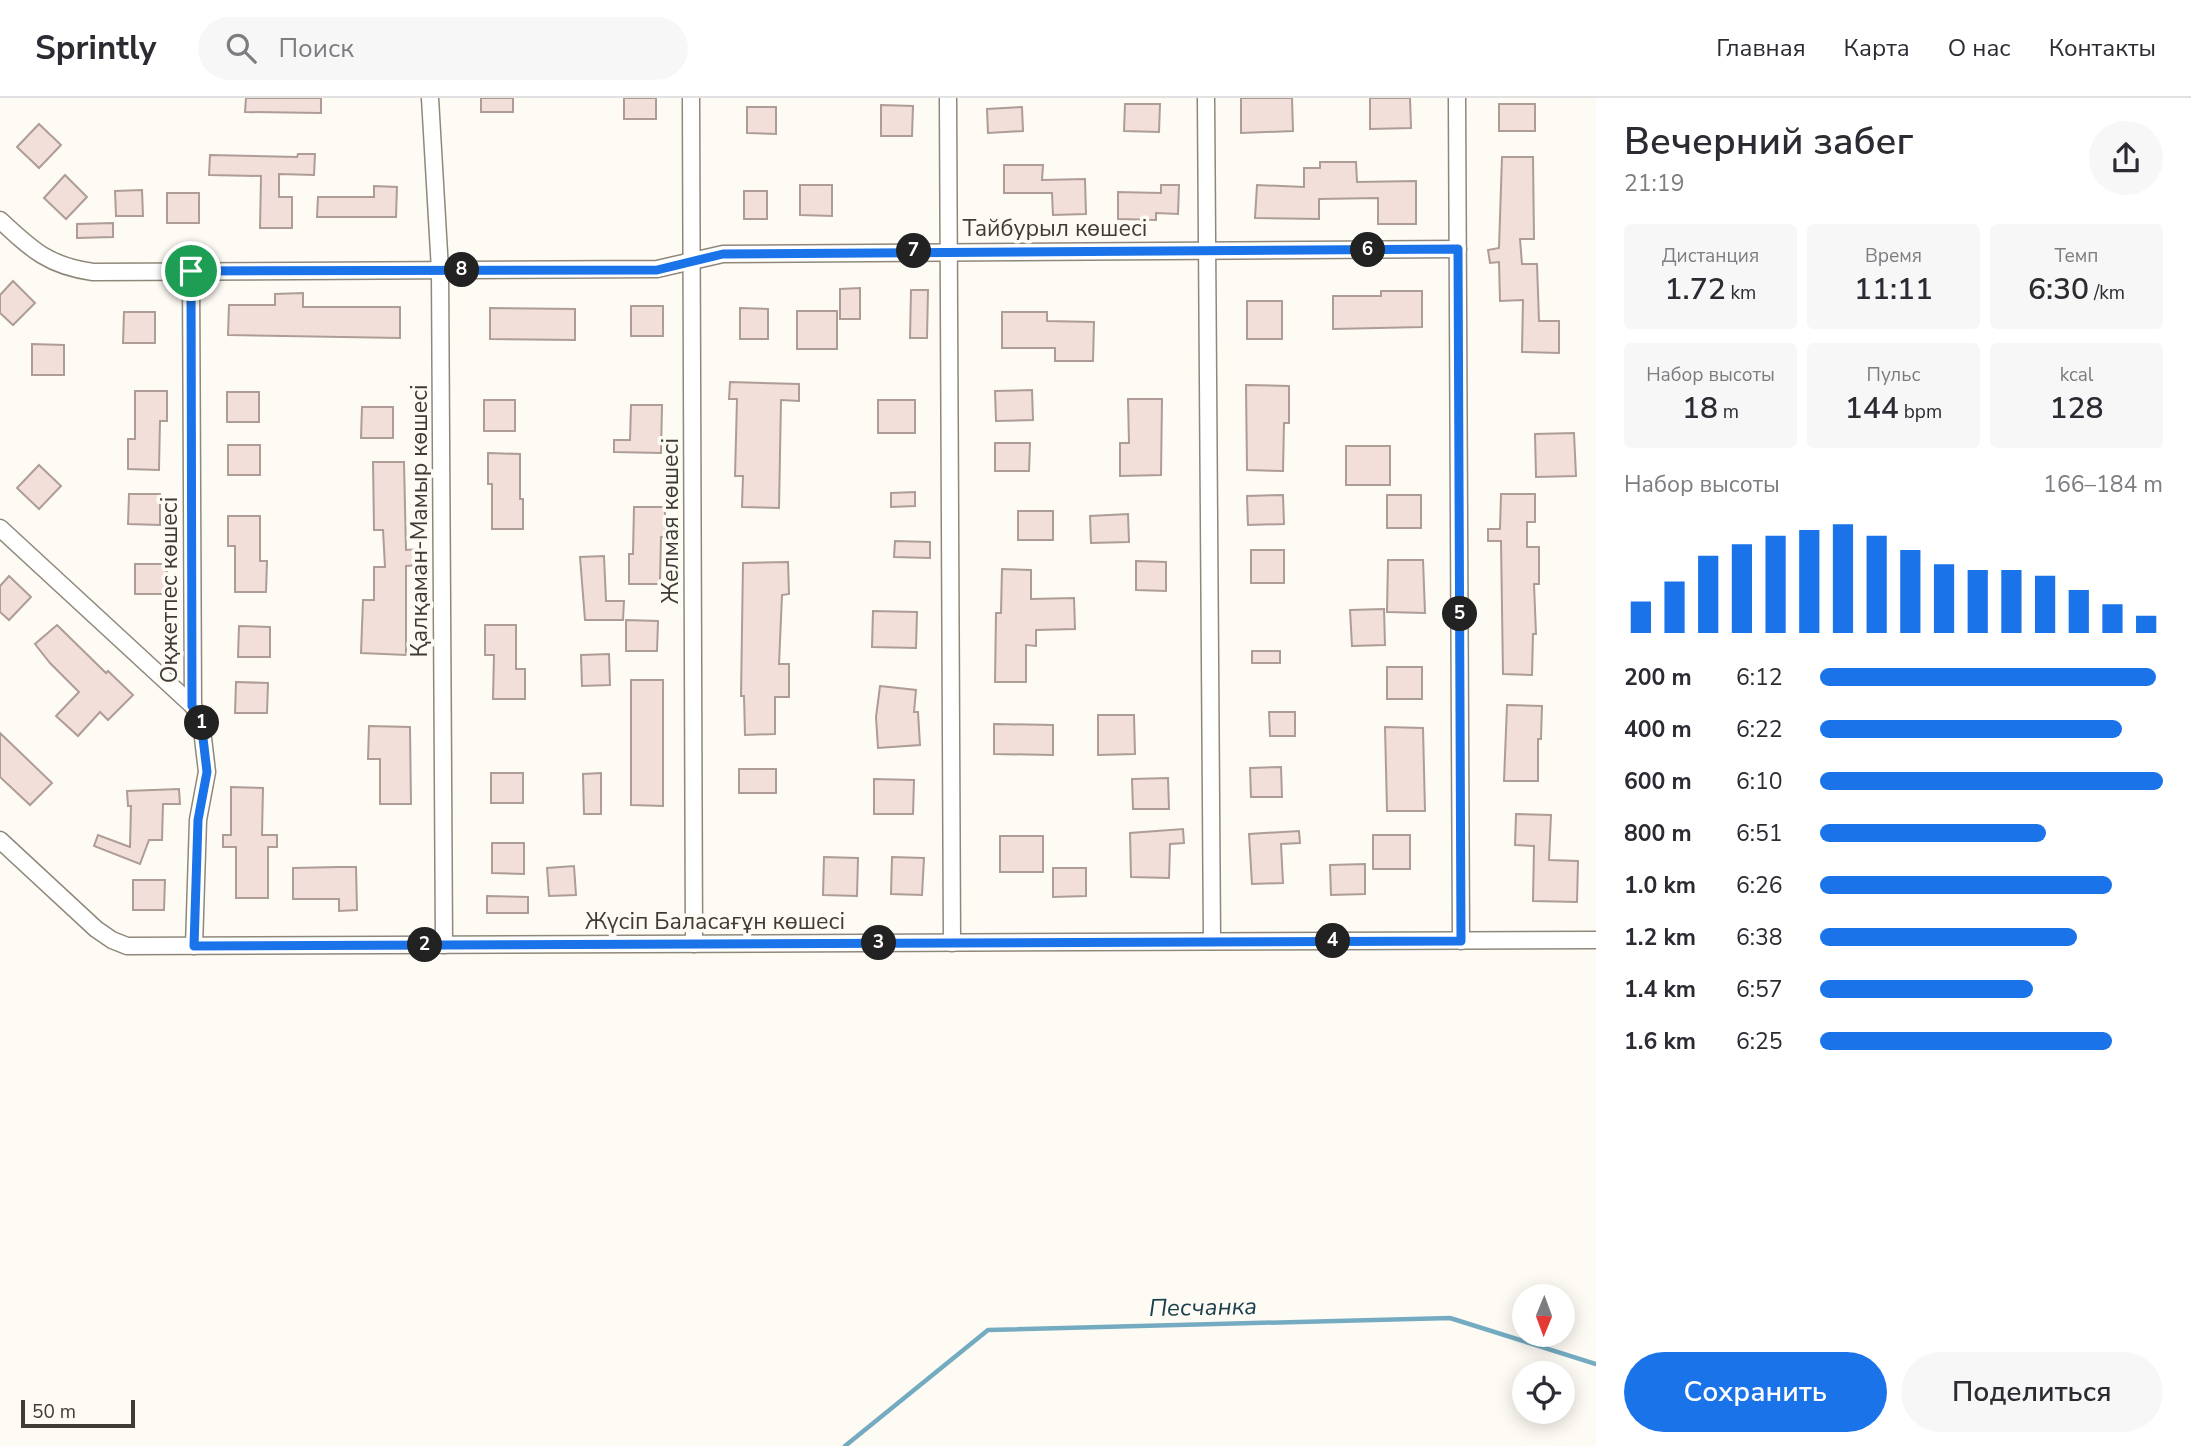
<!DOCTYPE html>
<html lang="ru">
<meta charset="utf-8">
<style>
body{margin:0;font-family:"Nunito Sans",sans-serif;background:#f7f7f7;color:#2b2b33;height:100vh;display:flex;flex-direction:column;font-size:26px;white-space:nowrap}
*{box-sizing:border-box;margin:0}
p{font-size:23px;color:#7c7c81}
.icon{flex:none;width:38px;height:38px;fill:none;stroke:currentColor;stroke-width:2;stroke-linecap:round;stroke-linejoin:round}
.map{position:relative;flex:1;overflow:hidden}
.drawer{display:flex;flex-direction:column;background:#fff;width:595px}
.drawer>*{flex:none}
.needle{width:46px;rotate:181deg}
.tools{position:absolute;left:1512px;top:1186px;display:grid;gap:14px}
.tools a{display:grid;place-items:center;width:63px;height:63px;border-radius:50%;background:#fff;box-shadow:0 4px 18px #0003;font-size:35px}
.scale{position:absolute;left:21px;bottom:18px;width:114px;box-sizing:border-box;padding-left:7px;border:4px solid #3f3c36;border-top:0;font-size:19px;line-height:24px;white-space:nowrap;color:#3f3c36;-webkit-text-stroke:5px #fefbf5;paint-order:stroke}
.pin{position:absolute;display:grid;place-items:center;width:60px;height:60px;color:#fff;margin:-30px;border:4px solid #fff;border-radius:50%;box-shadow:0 2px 7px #0007}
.km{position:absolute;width:35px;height:35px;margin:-18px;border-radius:50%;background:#222;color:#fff;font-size:19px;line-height:35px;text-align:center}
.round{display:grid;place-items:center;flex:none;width:74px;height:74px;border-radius:37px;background:#f7f7f7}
.overview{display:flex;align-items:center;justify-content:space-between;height:119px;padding:0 28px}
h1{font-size:38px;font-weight:600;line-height:52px}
.metrics{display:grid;grid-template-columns:repeat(3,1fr);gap:10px;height:119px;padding:7px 28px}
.metrics div{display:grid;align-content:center;border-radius:7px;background:#f7f7f7;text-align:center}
.metrics b{font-size:30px;font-weight:600}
.metrics small{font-size:19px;font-weight:400}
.metrics p{font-size:19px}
.chart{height:196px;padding:14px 28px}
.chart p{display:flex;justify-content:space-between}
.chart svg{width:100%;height:126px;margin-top:7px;stroke:#1a73e8;stroke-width:6}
.cta{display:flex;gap:14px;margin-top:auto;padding:14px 28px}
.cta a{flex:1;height:80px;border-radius:42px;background:#1a73e8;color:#fff;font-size:28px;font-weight:600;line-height:80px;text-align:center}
.cta a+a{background:#f7f7f7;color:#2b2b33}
ul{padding:0 28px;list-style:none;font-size:23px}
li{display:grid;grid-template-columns:112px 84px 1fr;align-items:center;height:52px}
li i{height:18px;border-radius:9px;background:#1a73e8}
header{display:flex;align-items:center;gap:42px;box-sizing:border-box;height:98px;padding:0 35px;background:#fff;border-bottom:2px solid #e1e1e2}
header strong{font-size:33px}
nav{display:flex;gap:38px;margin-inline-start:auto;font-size:24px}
.search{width:490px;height:63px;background:#f7f7f7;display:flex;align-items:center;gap:18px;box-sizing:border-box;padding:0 24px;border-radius:38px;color:#7c7c81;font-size:26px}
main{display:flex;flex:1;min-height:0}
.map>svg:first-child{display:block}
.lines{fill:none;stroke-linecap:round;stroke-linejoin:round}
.stream{stroke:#74abc1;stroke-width:4.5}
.building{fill:#f2dfd9;stroke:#ae9c96;stroke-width:2}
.minor-casing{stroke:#8f887a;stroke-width:19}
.minor{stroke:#fff;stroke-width:16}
.route-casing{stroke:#fff;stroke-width:14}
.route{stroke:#1a73e8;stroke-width:9}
.labels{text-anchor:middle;stroke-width:7;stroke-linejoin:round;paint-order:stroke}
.street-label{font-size:23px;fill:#3f3c36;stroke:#fefbf5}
.water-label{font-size:24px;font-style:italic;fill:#1b404e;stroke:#fefbf5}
</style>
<header>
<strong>Sprintly</strong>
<div class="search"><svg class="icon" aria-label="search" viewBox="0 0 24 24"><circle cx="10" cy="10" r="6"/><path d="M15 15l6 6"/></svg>Поиск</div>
<nav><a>Главная</a><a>Карта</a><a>О нас</a><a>Контакты</a></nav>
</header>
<main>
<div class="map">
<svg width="1596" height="1348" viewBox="0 0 1596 1348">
<rect width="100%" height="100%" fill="#fefbf5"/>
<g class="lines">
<polyline class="stream" points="845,1348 988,1232 1450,1220 1596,1266"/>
</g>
<g class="building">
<polygon points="246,0 321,0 321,15 245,14"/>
<rect x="481" y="0" width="32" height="14"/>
<rect x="624" y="0" width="32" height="21"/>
<polygon points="1241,0 1292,0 1293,33 1241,35"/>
<polygon points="1370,0 1410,0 1411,30 1370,31"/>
<polygon points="1125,6 1160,6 1159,34 1124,33"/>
<rect x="1499" y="6" width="36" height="27"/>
<polygon points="881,7 913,8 912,38 881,38"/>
<polygon points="747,9 776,9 776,36 747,35"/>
<polygon points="1022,9 1023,33 988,35 987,11"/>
<polygon points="39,26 61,47 39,70 17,49"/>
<polygon points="298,56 315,56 314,77 279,76 279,99 292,99 292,130 260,130 261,78 209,77 210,57 297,59"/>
<polygon points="1502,59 1533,59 1534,141 1520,141 1522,166 1537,166 1539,223 1559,223 1559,255 1522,254 1523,202 1500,203 1499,164 1490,165 1488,152 1499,150"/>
<polygon points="1320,64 1356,64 1357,84 1416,83 1416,126 1378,126 1378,100 1319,101 1319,121 1255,120 1257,87 1304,89 1304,70 1320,70"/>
<polygon points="1004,67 1043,67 1042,82 1085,81 1086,116 1053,117 1052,95 1004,95"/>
<polygon points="65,77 87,99 66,121 44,100"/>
<polygon points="800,87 832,87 832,118 800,117"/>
<polygon points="1161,87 1179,87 1178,116 1156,115 1156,122 1118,121 1118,94 1161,95"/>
<polygon points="374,88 397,89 396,119 317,119 318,99 374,99"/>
<polygon points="142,92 143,118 116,118 115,93"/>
<rect x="744" y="93" width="23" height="28"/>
<rect x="167" y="95" width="32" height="30"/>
<polygon points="113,125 113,139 77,140 77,126"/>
<polygon points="13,183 35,205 13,227 0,215 0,197"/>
<polygon points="860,190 860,221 840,221 840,191"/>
<polygon points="911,192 928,192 927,240 910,240"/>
<polygon points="1381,193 1422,193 1422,229 1333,231 1333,198 1381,198"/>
<polygon points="303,195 303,209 400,209 400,240 228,237 229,207 275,207 275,196"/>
<rect x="1247" y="203" width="35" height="38"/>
<rect x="631" y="208" width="32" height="30"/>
<polygon points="490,210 575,211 575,242 490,241"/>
<polygon points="740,210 768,211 768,241 740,241"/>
<rect x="797" y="213" width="40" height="38"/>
<polygon points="124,214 155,214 155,245 123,245"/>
<polygon points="1002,214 1047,214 1047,223 1094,224 1093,263 1055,263 1055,250 1002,250"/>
<polygon points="32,246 64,247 64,277 32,277"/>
<polygon points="730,284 799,286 799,303 781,302 779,410 742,409 743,378 735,378 737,301 729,301"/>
<polygon points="1246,287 1289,288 1289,325 1284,325 1283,373 1247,372"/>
<polygon points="1032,292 1033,322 996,323 995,293"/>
<polygon points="135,293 167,293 167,323 160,323 159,372 128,371 128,341 135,341"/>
<rect x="227" y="294" width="32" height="30"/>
<polygon points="1128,301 1162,301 1161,377 1120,378 1120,345 1129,345"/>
<rect x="484" y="302" width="31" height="31"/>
<rect x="878" y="302" width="37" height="33"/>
<polygon points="631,307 662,307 661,355 614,354 614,342 630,342"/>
<polygon points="362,309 393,309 393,340 361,340"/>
<polygon points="1574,335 1576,378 1536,379 1535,336"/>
<polygon points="995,345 1030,345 1029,373 995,373"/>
<rect x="228" y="347" width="32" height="30"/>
<rect x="1346" y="348" width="44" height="39"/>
<polygon points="488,355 520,356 520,401 523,401 523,431 492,431 492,386 488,386"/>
<polygon points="373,364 404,364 406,452 419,451 420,467 406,468 406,557 361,555 363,502 374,502 374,469 385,469 383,432 374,432"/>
<polygon points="39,367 61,388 39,411 17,390"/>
<polygon points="915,394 915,408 891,409 891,395"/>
<polygon points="129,396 160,396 160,427 128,426"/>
<polygon points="1501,396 1535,396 1535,424 1527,424 1527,449 1539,449 1539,486 1534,486 1536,536 1533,536 1532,577 1503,576 1501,443 1488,443 1488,431 1500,431"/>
<polygon points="1283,397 1284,426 1248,427 1247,398"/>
<rect x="1387" y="397" width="34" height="33"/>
<polygon points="634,409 665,409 665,439 661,439 660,486 629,486 629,456 633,456"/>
<rect x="1018" y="413" width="35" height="29"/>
<polygon points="1128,416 1129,444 1091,445 1090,418"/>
<polygon points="228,418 260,418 260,463 267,463 266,494 235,494 235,448 228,448"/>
<polygon points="895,443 930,444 930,460 894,459"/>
<rect x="1251" y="452" width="33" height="33"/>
<polygon points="604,458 606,503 624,503 623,522 585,522 580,459"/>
<polygon points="1388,462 1423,462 1425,515 1387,514"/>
<polygon points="1136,463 1166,464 1166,493 1136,492"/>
<polygon points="788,464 789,496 782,497 779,566 789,566 789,599 775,599 775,636 745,637 744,598 741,598 743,465"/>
<polygon points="135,466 167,466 166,496 135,496"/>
<polygon points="1002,471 1031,472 1031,501 1074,500 1075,531 1036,532 1036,548 1026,547 1026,584 995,584 996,515 1001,515"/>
<polygon points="9,478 31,499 9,522 0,514 0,488"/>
<polygon points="1384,511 1385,547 1352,548 1350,512"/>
<polygon points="873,513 917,514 916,550 872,549"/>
<polygon points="626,522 658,523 657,553 626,553"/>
<polygon points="57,527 106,575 108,573 133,597 108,622 100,614 78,638 56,618 79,594 50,565 35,546"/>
<polygon points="485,527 516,527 516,571 525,571 525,601 493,601 494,557 485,557"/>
<polygon points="239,528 270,529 270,559 238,559"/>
<rect x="1252" y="553" width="28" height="12"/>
<polygon points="609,556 610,587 582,588 581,557"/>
<rect x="1387" y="569" width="35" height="32"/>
<polygon points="631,582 663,582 663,708 631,707"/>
<polygon points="236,584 268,585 267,615 235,615"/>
<polygon points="880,588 916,592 914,614 918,614 920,647 878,650 876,619"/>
<polygon points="1507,607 1542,608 1541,641 1538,641 1538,683 1504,683"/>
<polygon points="1269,614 1295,614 1295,638 1270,638"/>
<polygon points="1098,617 1134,617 1135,656 1098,657"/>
<polygon points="994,626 1053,627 1053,657 994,656"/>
<polygon points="369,628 410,629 411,706 380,706 380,661 368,661"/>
<polygon points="1385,629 1423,630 1425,713 1387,713"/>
<polygon points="0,635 52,685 30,707 0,679"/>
<polygon points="1281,669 1282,699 1251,699 1250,670"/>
<rect x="739" y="671" width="37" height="24"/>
<rect x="491" y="675" width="32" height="30"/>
<polygon points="601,675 601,716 584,716 583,676"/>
<polygon points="1168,680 1169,711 1133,711 1132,681"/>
<polygon points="874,681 914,682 913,716 874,716"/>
<polygon points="231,689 263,690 262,737 277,737 277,749 268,749 268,800 236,800 236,749 223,749 223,737 231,737"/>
<polygon points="179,691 180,706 163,706 162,742 149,742 140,766 94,748 98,737 130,749 131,708 128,708 127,693"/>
<polygon points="1516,716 1551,717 1549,762 1578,763 1577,804 1533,803 1534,748 1515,747"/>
<polygon points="1183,731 1184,745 1170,746 1169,780 1131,779 1130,735"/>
<polygon points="1299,733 1300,745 1281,746 1283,785 1252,786 1249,736"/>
<rect x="1373" y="737" width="37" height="34"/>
<rect x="1000" y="738" width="43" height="36"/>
<polygon points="492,745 524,745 524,776 492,775"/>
<polygon points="824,759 858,760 857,798 823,797"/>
<polygon points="892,759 924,760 922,797 891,796"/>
<polygon points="1365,766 1365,796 1331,797 1330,767"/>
<polygon points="574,768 576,797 549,798 547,770"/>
<polygon points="339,769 356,769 357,812 339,813 339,801 293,801 293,770"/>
<polygon points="1053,770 1086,770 1086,798 1053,799"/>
<polygon points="133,782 165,782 164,812 133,812"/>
<polygon points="487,798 528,799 528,815 487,815"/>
</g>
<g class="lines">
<defs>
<g id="minor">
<polyline points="430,0 440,172 444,847"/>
<polyline points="691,0 694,846"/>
<polyline points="948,0 952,845"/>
<polyline points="1206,0 1212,843"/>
<polyline points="1457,0 1461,843"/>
<path d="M 0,122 C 32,152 49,168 93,174 L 657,171 L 723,156 L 1458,151"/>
<polyline points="191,173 193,608 201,623 207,674 198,722 194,848"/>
<polyline points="0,430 193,608"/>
<polyline points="0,742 96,831 112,842 127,848 1596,842"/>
</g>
</defs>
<use href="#minor" class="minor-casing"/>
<use href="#minor" class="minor"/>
</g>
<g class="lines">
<defs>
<polygon id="route" points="1458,151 1461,843 194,848 198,722 207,674 201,623 192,608 191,173 657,172 723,156"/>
</defs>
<use href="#route" class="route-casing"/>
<use href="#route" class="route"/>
</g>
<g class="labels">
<g class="street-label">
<text x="1055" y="138">Тайбурыл көшесі</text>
<text transform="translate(419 423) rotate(-90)" y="8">Қалқаман-Мамыр көшесі</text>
<text transform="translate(670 423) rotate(-90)" y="8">Желмая көшесі</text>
<text transform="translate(169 492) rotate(-90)" y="8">Оқжетпес көшесі</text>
<text x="715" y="831">Жүсіп Баласағұн көшесі</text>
</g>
<g class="water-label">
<text transform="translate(1203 1209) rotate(-1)" y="8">Песчанка</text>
</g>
</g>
</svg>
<div class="tools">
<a><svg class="needle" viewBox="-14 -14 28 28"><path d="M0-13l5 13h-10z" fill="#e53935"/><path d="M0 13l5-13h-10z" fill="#7c7c81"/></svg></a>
<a><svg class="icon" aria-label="locate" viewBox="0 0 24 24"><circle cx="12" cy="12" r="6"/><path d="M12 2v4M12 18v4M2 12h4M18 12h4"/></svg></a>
</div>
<div class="scale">50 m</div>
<div class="pin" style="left:191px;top:173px;background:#1e9e55"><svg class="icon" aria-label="arrive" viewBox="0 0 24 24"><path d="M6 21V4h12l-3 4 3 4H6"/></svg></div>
<b class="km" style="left:202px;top:625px">1</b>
<b class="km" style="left:425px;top:847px">2</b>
<b class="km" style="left:879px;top:845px">3</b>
<b class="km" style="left:1333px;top:843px">4</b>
<b class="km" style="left:1460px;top:516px">5</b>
<b class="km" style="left:1368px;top:152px">6</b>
<b class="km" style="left:914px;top:153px">7</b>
<b class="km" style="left:462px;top:172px">8</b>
</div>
<section class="drawer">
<div class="overview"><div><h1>Вечерний забег</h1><p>21:19</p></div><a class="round"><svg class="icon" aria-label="share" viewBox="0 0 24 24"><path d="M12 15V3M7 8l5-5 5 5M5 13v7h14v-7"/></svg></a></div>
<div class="metrics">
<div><p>Дистанция</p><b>1.72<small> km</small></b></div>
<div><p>Время</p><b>11:11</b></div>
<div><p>Темп</p><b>6:30<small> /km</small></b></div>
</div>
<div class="metrics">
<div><p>Набор высоты</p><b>18<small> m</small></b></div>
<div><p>Пульс</p><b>144<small> bpm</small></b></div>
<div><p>kcal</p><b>128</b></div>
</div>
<div class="chart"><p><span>Набор высоты</span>166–184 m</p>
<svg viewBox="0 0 160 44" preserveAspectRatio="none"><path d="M5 44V33M15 44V26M25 44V17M35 44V13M45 44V10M55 44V8M65 44V6M75 44V10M85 44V15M95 44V20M105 44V22M115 44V22M125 44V24M135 44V29M145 44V34M155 44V38"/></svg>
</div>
<ul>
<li><b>200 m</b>6:12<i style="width:98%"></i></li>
<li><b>400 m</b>6:22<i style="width:88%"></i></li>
<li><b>600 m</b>6:10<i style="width:100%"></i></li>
<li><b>800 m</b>6:51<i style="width:66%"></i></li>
<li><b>1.0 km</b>6:26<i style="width:85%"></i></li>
<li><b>1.2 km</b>6:38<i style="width:75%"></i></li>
<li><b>1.4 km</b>6:57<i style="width:62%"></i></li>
<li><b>1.6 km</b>6:25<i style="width:85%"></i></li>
</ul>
<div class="cta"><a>Сохранить</a><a>Поделиться</a></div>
</section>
</main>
